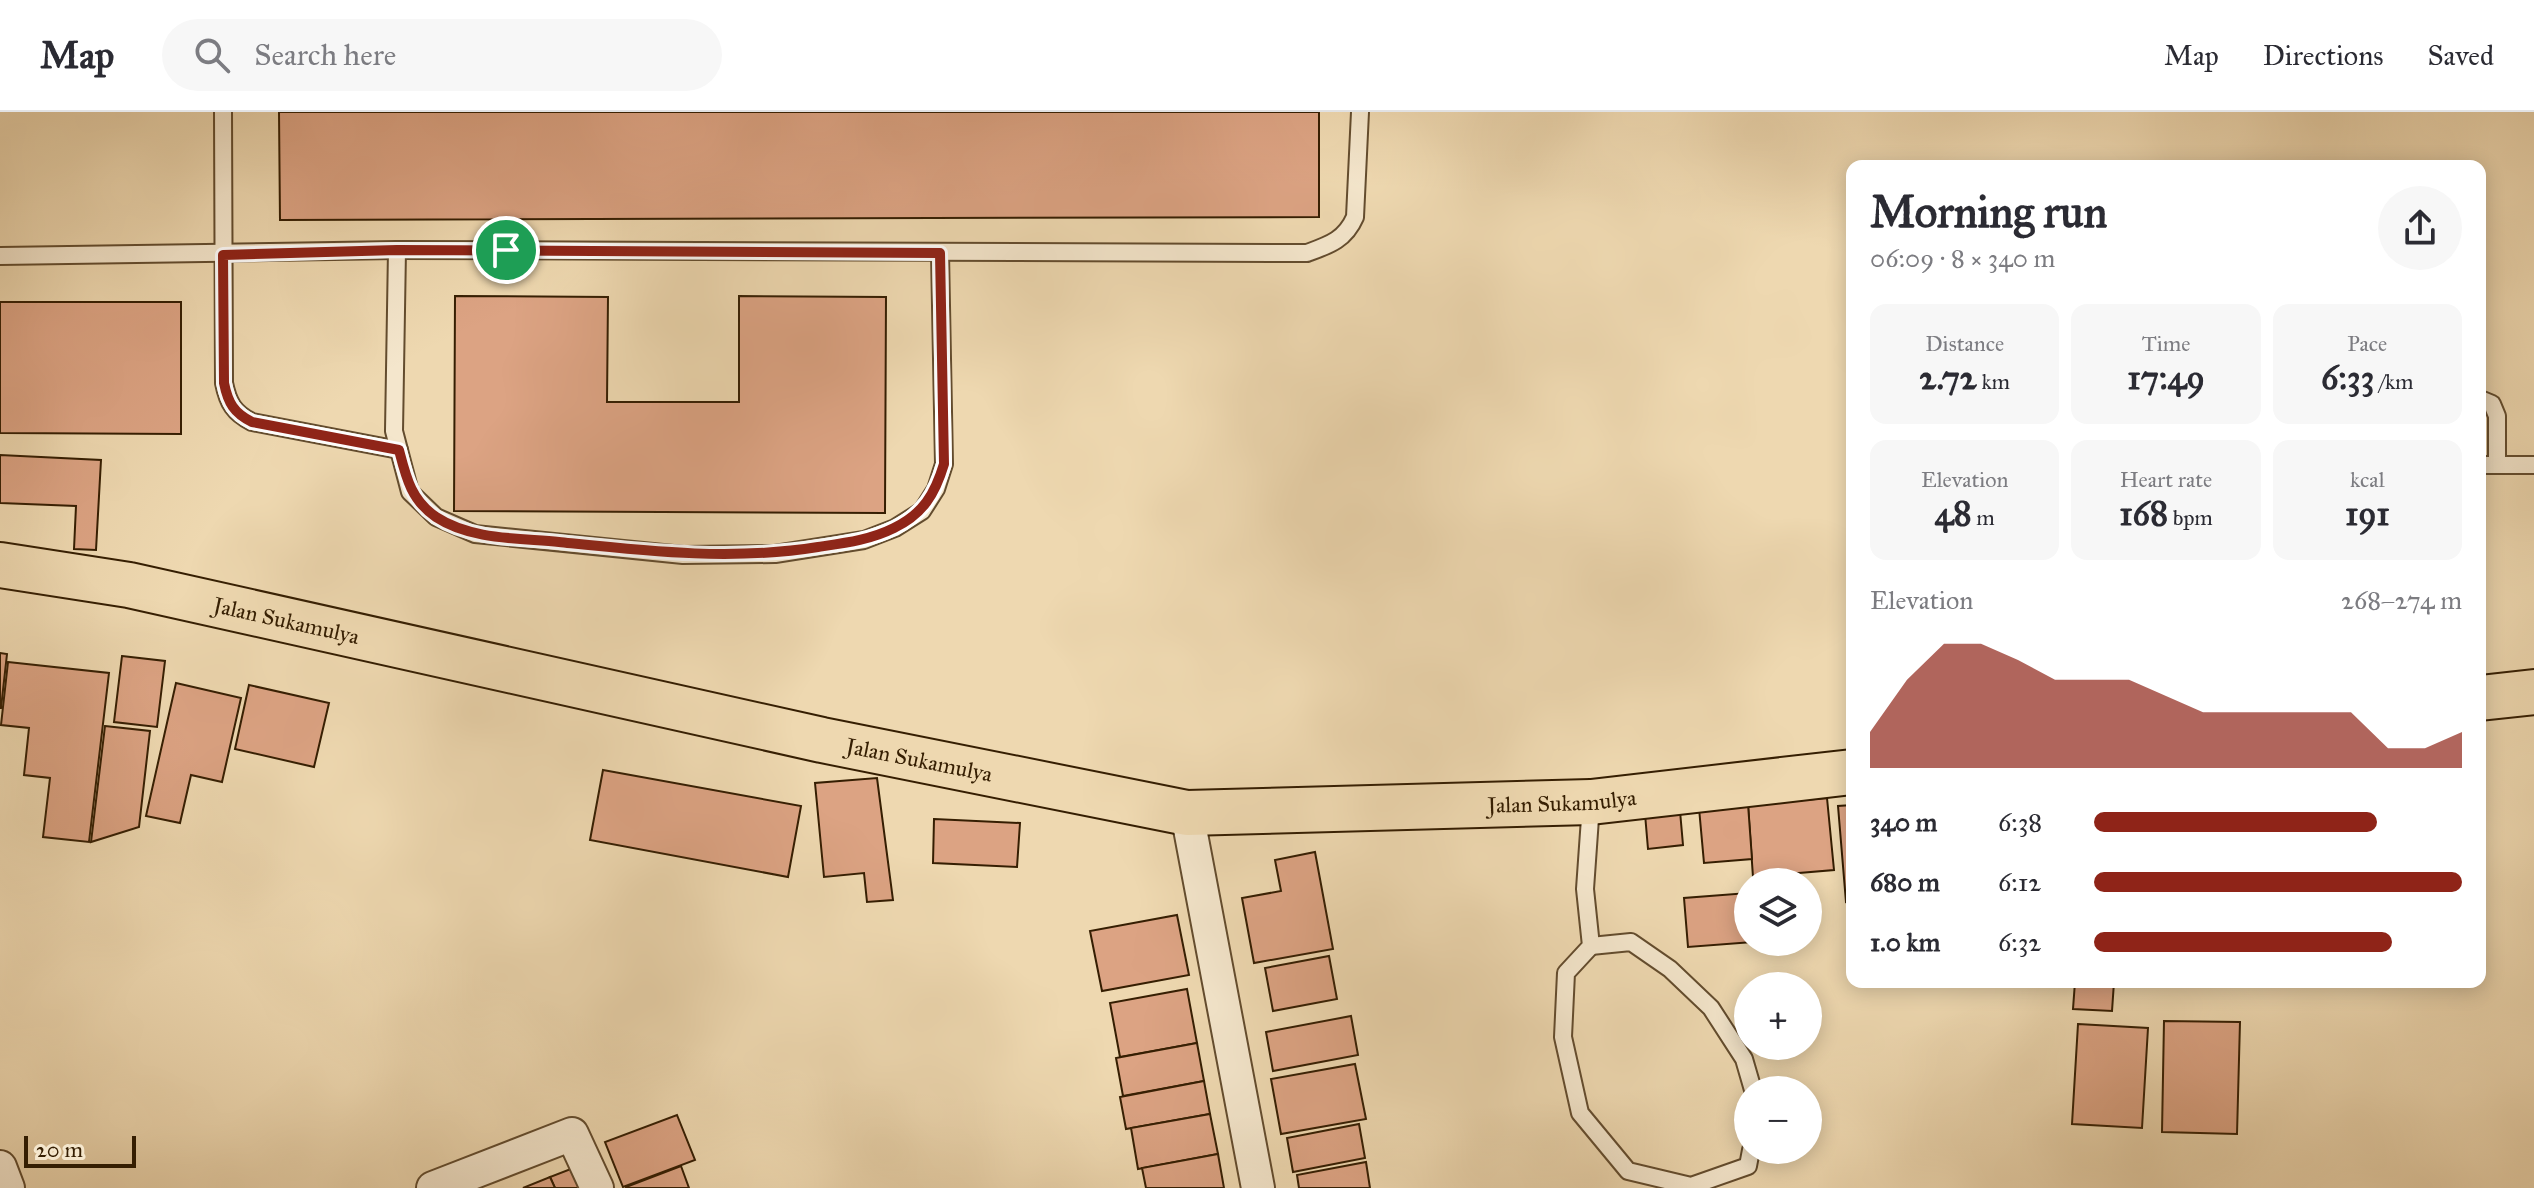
<!DOCTYPE html>
<meta charset="utf-8">
<style>
body{margin:0;font-family:"IM FELL Great Primer",serif;background:#f7f7f7;color:#2b2b33;height:100vh;display:flex;flex-direction:column;font-size:30px;white-space:nowrap}
*{box-sizing:border-box;margin:0}
p{font-size:26px;color:#7c7c81}
.icon{flex:none;width:44px;height:44px;fill:none;stroke:currentColor;stroke-width:2;stroke-linecap:round;stroke-linejoin:round}
.map{position:relative;flex:1;overflow:hidden}
.details{position:absolute;left:1846px;top:48px;width:640px;height:828px;display:flex;flex-direction:column;background:#fff;border-radius:16px;box-shadow:0 4px 20px #0003}
.details>*{flex:none}
.fabs{position:absolute;left:1734px;top:756px;display:grid;gap:16px}
.fabs a{display:grid;place-items:center;width:88px;height:88px;border-radius:50%;background:#fff;box-shadow:0 4px 20px #0003;font-size:40px}
.scale{position:absolute;left:24px;bottom:20px;width:112px;box-sizing:border-box;padding-left:8px;border:4px solid #351e02;border-top:0;font-size:22px;line-height:28px;white-space:nowrap;color:#351e02;-webkit-text-stroke:6px #f4e6cc;paint-order:stroke}
.pin{position:absolute;display:grid;place-items:center;width:68px;height:68px;color:#fff;margin:-34px;border:4px solid #fff;border-radius:50%;box-shadow:0 2px 8px #0007}
.round{display:grid;place-items:center;flex:none;width:84px;height:84px;border-radius:42px;background:#f7f7f7}
.summary{display:flex;align-items:center;justify-content:space-between;height:136px;padding:0 24px}
h1{font-size:44px;font-weight:800;line-height:60px}
.figures{display:grid;grid-template-columns:repeat(3,1fr);gap:12px;height:136px;padding:8px 24px}
.figures div{display:grid;align-content:center;border-radius:16px;background:#f7f7f7;text-align:center}
.figures b{font-size:34px;font-weight:800}
.figures small{font-size:22px;font-weight:400}
.figures p{font-size:22px}
.chart{height:224px;padding:16px 24px}
.chart p{display:flex;justify-content:space-between}
.chart svg{width:100%;height:144px;margin-top:8px;fill:#8f2418;opacity:.7}
ul{padding:0 24px;list-style:none;font-size:26px}
li{display:grid;grid-template-columns:128px 96px 1fr;align-items:center;height:60px}
li i{height:20px;border-radius:10px;background:#8f2418}
header{display:flex;align-items:center;gap:48px;box-sizing:border-box;height:112px;padding:0 40px;background:#fff;border-bottom:2px solid #e1e1e2}
header strong{font-size:38px}
nav{display:flex;gap:44px;margin-inline-start:auto;font-size:28px}
.search{width:560px;height:72px;background:#f7f7f7;display:flex;align-items:center;gap:20px;box-sizing:border-box;padding:0 28px;border-radius:44px;color:#7c7c81;font-size:30px}
.map>svg:first-child{display:block}
.building{fill:#dca383;stroke:#351e02;stroke-width:2}
.lines{fill:none;stroke-linecap:round;stroke-linejoin:round}
.lane-casing{stroke:#634c2e;stroke-width:20}
.street-casing{stroke:#634c2e;stroke-width:36}
.primary-casing{stroke:#351e02;stroke-width:48}
.lane{stroke:#f4e6cc;stroke-width:16}
.street{stroke:#f4e6cc;stroke-width:32}
.primary{stroke:#eed8b0;stroke-width:44}
.route-casing{stroke:#fff;stroke-width:16}
.route{stroke:#8f2418;stroke-width:10}
.labels{text-anchor:middle;stroke-width:6;stroke-linejoin:round;paint-order:stroke}
.street-label{font-size:22px;fill:#351e02;stroke:#f4e6cc}
</style>
<header>
<strong>Map</strong>
<div class="search"><svg class="icon" aria-label="search" viewBox="0 0 24 24"><circle cx="10" cy="10" r="6"/><path d="M15 15l6 6"/></svg>Search here</div>
<nav><a>Map</a><a>Directions</a><a>Saved</a></nav>
</header>
<div class="map">
<svg width="2534" height="1076" viewBox="0 0 2534 1076">
<rect width="100%" height="100%" fill="#eed8b0"/>
<filter id="stains"><feTurbulence type="fractalNoise" baseFrequency=".0025" numOctaves="4"/><feColorMatrix values="0 0 0 0 .2 0 0 0 0 .09 0 0 0 0 .02 0 0 0 .5 -.17"/></filter>
<radialGradient id="worn" r=".72"><stop offset=".6" stop-color="#630" stop-opacity="0"/><stop offset="1" stop-color="#630" stop-opacity=".3"/></radialGradient>
<g class="building">
<polygon points="279,0 1319,0 1319,105 280,108"/>
<polygon points="455,184 608,185 607,290 739,290 739,184 886,185 885,401 454,399"/>
<polygon points="0,190 181,190 181,322 0,321"/>
<polygon points="0,343 101,348 96,438 74,437 76,394 0,391"/>
<polygon points="0,541 7,542 1,596 0,596"/>
<polygon points="122,544 165,549 157,615 114,610"/>
<polygon points="8,550 109,561 89,730 43,725 50,666 24,663 29,616 1,613"/>
<polygon points="176,571 241,586 222,670 191,663 180,711 146,704"/>
<polygon points="249,573 329,591 314,655 235,637"/>
<polygon points="105,614 150,619 139,715 91,730"/>
<polygon points="603,658 801,694 788,765 590,728"/>
<polygon points="877,666 893,788 867,790 864,761 824,765 815,671"/>
<polygon points="1827,686 1834,758 1753,765 1748,693"/>
<polygon points="1748,692 1752,747 1704,751 1699,696"/>
<polygon points="1852,693 1852,789 1846,790 1838,694"/>
<polygon points="1680,699 1683,733 1648,737 1645,702"/>
<polygon points="934,707 1020,711 1017,755 933,751"/>
<polygon points="1315,740 1333,837 1254,851 1242,786 1281,779 1275,748"/>
<polygon points="1748,781 1748,830 1753,830 1688,835 1684,786"/>
<polygon points="1177,803 1189,863 1102,879 1090,819"/>
<polygon points="1329,844 1337,887 1273,899 1265,856"/>
<polygon points="2075,870 2114,870 2112,899 2073,897"/>
<polygon points="1187,877 1197,931 1120,945 1110,891"/>
<polygon points="1351,904 1358,943 1273,959 1266,920"/>
<polygon points="2164,909 2240,910 2237,1022 2162,1020"/>
<polygon points="2078,912 2148,916 2142,1016 2072,1012"/>
<polygon points="1197,931 1204,969 1123,984 1116,946"/>
<polygon points="1355,952 1366,1007 1281,1022 1271,967"/>
<polygon points="1204,969 1210,1002 1126,1017 1120,985"/>
<polygon points="1210,1002 1218,1042 1138,1057 1131,1016"/>
<polygon points="677,1003 695,1048 623,1075 605,1030"/>
<polygon points="1359,1012 1365,1046 1293,1060 1287,1026"/>
<polygon points="1218,1042 1224,1076 1146,1076 1142,1056"/>
<polygon points="1366,1050 1370,1076 1299,1076 1297,1063"/>
<polygon points="581,1053 590,1076 555,1076 550,1065"/>
<polygon points="681,1054 689,1076 626,1076 626,1075"/>
<polygon points="550,1065 555,1076 523,1076"/>
</g>
<g class="lines">
<defs>
<g id="lane">
<path d="M 223,0 L 224,271 C 228,291 234,301 252,310 L 399,338"/>
<polyline points="397,138 394,319 410,380 436,405 475,422 683,443 775,442 864,428 895,416 922,399 936,377 944,352 940,141"/>
<path d="M 0,144 L 397,138 L 1307,141 C 1329,133 1345,128 1355,105 L 1360,0"/>
<polyline points="2480,287 2492,292 2497,304 2497,353"/>
<polyline points="2480,353 2534,353"/>
<polyline points="1591,692 1585,777 1591,834 1566,861 1563,925 1580,1001 1628,1059 1691,1074 1748,1054 1751,1038"/>
<polyline points="1591,834 1631,830 1670,857 1711,896 1744,947 1753,978"/>
</g>
<g id="street">
<polyline points="1187,701 1258,1076"/>
<polyline points="0,1055 8,1076"/>
<polyline points="433,1076 572,1022 597,1076"/>
</g>
<g id="primary">
<path id="s1" d="M 0,453 L 129,473 L 822,628 L 1187,701 L 1591,690 L 1852,660"/>
<polyline points="2480,586 2534,580"/>
</g>
</defs>
<use href="#lane" class="lane-casing"/>
<use href="#street" class="street-casing"/>
<use href="#primary" class="primary-casing"/>
<use href="#lane" class="lane"/>
<use href="#street" class="street"/>
<use href="#primary" class="primary"/>
</g>
<g class="lines">
<defs>
<path id="route" d="M 397,138 L 940,141 L 944,352 C 935,382 923,402 894,416 C 870,428 845,431 818,435 C 731,449 646,439 559,430 C 519,426 471,428 436,405 C 411,388 406,365 399,338 L 252,310 C 234,301 228,291 224,271 L 223,143 Z"/>
</defs>
<use href="#route" class="route-casing"/>
<use href="#route" class="route"/>
</g>
<g class="labels">
<g class="street-label">
<text dy="8" stroke="none"><textPath href="#s1" startOffset="292">Jalan Sukamulya</textPath></text>
<text dy="8" stroke="none"><textPath href="#s1" startOffset="940">Jalan Sukamulya</textPath></text>
<text dy="8" stroke="none"><textPath href="#s1" startOffset="1588">Jalan Sukamulya</textPath></text>
</g>
</g>
<rect width="100%" height="100%" filter="url(#stains)"/>
<rect width="100%" height="100%" fill="url(#worn)"/>
</svg>
<div class="fabs">
<a><svg class="icon" aria-label="layers" viewBox="0 0 24 24"><path d="M12 4l9 5-9 5-9-5zM3 14l9 5 9-5"/></svg></a>
<a>+</a>
<a>−</a>
</div>
<div class="scale">20 m</div>
<div class="pin" style="left:506px;top:138px;background:#1e9e55"><svg class="icon" aria-label="arrive" viewBox="0 0 24 24"><path d="M6 21V4h12l-3 4 3 4H6"/></svg></div>
<section class="details">
<div class="summary"><div><h1>Morning run</h1><p>06:09 · 8 × 340 m</p></div><a class="round"><svg class="icon" aria-label="share" viewBox="0 0 24 24"><path d="M12 15V3M7 8l5-5 5 5M5 13v7h14v-7"/></svg></a></div>
<div class="figures">
<div><p>Distance</p><b>2.72<small> km</small></b></div>
<div><p>Time</p><b>17:49</b></div>
<div><p>Pace</p><b>6:33<small> /km</small></b></div>
</div>
<div class="figures">
<div><p>Elevation</p><b>48<small> m</small></b></div>
<div><p>Heart rate</p><b>168<small> bpm</small></b></div>
<div><p>kcal</p><b>191</b></div>
</div>
<div class="chart"><p><span>Elevation</span>268–274 m</p>
<svg viewBox="0 0 160 44" preserveAspectRatio="none"><path d="M0 44V33L10 17L20 6L30 6L40 11L50 17L60 17L70 17L80 22L90 27L100 27L110 27L120 27L130 27L140 38L150 38L160 33V44z"/></svg>
</div>
<ul>
<li><b>340 m</b>6:38<i style="width:77%"></i></li>
<li><b>680 m</b>6:12<i style="width:100%"></i></li>
<li><b>1.0 km</b>6:32<i style="width:81%"></i></li>
</ul>
</section>
</div>
